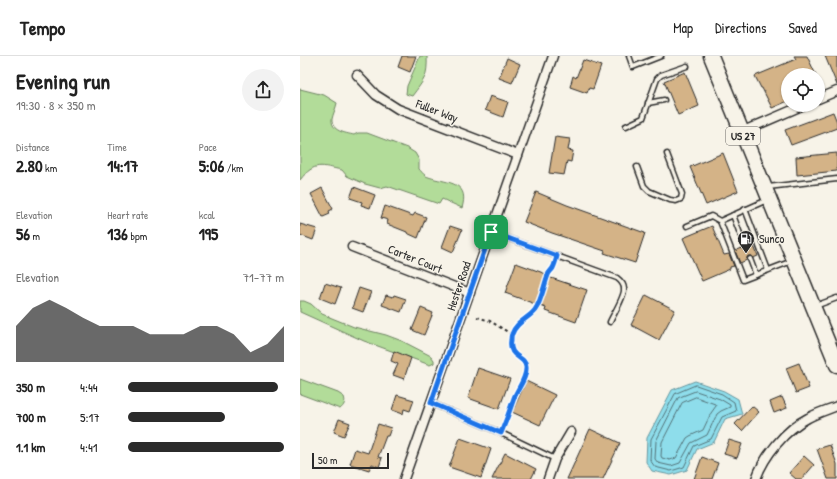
<!DOCTYPE html>
<meta charset="utf-8">
<style>
body{margin:0;font-family:"Patrick Hand",sans-serif;background:#f2f2f2;color:#222;height:100vh;display:flex;flex-direction:column;font-size:15px;white-space:nowrap}
*{box-sizing:border-box;margin:0}
p{font-size:13px;color:#767676}
.icon{flex:none;width:22px;height:22px;fill:none;stroke:currentColor;stroke-width:2;stroke-linecap:round;stroke-linejoin:round}
.map{position:relative;flex:1;overflow:hidden}
.panel{display:flex;flex-direction:column;background:#fff;width:300px}
.panel>*{flex:none}
.buttons{position:absolute;left:481px;top:12px;display:grid;gap:8px}
.buttons a{display:grid;place-items:center;width:44px;height:44px;border-radius:50%;background:#fff;box-shadow:0 1px 3px #0004;font-size:20px}
.scale{position:absolute;left:12px;bottom:10px;width:77px;box-sizing:border-box;padding-left:4px;border:2px solid #2b2b2b;border-top:0;font-size:11px;line-height:14px;white-space:nowrap;color:#2b2b2b;-webkit-text-stroke:3px #f7f3e8;paint-order:stroke}
.pin{position:absolute;display:grid;place-items:center;width:34px;height:34px;color:#fff;margin:-17px;border-radius:8px;box-shadow:0 2px 6px #0006}
.round{display:grid;place-items:center;flex:none;width:42px;height:42px;border-radius:21px;background:#f2f2f2}
.summary{display:flex;align-items:center;justify-content:space-between;height:68px;padding:0 16px}
h1{font-size:22px;font-weight:700;line-height:30px}
.stats{display:grid;grid-template-columns:repeat(3,1fr);gap:6px;height:68px;padding:4px 16px}
.stats div{display:grid;align-content:center}
.stats b{font-size:17px;font-weight:700}
.stats small{font-size:11px;font-weight:400}
.stats p{font-size:11px}
.chart{height:112px;padding:8px 16px}
.chart p{display:flex;justify-content:space-between}
.chart svg{width:100%;height:72px;margin-top:4px;fill:#2b2b2b;opacity:.7}
ul{padding:0 16px;list-style:none;font-size:13px}
li{display:grid;grid-template-columns:64px 48px 1fr;align-items:center;height:30px}
li i{height:10px;border-radius:5px;background:#2b2b2b}
header{display:flex;align-items:center;gap:24px;box-sizing:border-box;height:56px;padding:0 20px;background:#fff;border-bottom:1px solid #e0e0e0}
header strong{font-size:19px}
nav{display:flex;gap:22px;margin-inline-start:auto;font-size:14px}
main{display:flex;flex:1;min-height:0}
.map>svg:first-child{display:block}
.green{fill:#b2dc99;stroke:#6e8462}
.water{fill:#8eddeb;stroke:#66969e}
.lines{fill:none;stroke-linecap:round;stroke-linejoin:round}
.shore{stroke:#537278;stroke-width:1}
.building{fill:#d4b387;stroke:#2b2b2b}
.service-casing{stroke:#2b2b2b;stroke-width:7}
.minor-casing{stroke:#2b2b2b;stroke-width:11}
.trunk-casing{stroke:#2b2b2b;stroke-width:17}
.path{stroke:#2b2b2b;stroke-width:2;stroke-dasharray:3 3;stroke-linecap:butt}
.service{stroke:#f7f3e8;stroke-width:4}
.minor{stroke:#f7f3e8;stroke-width:8}
.trunk{stroke:#f7f3e8;stroke-width:14}
.route-casing{stroke:#fff;stroke-width:8}
.route{stroke:#1a73e8;stroke-width:5}
.labels{text-anchor:middle;stroke-width:3;stroke-linejoin:round;paint-order:stroke}
.shield{fill:#f7f3e8;stroke:#686764;stroke-width:1}
.shield-label{font-size:11px;font-weight:bold;fill:#2b2b2b}
.street-label{font-size:12px;fill:#2b2b2b;stroke:#f7f3e8}
.poi-label{font-size:12px;fill:#2b2b2b;stroke:#f7f3e8;text-anchor:start}
</style>
<header>
<strong>Tempo</strong>
<nav><a>Map</a><a>Directions</a><a>Saved</a></nav>
</header>
<main>
<section class="panel">
<div class="summary"><div><h1>Evening run</h1><p>19:30 · 8 × 350 m</p></div><a class="round"><svg class="icon" aria-label="share" viewBox="0 0 24 24"><path d="M12 15V3M7 8l5-5 5 5M5 13v7h14v-7"/></svg></a></div>
<div class="stats">
<div><p>Distance</p><b>2.80<small> km</small></b></div>
<div><p>Time</p><b>14:17</b></div>
<div><p>Pace</p><b>5:06<small> /km</small></b></div>
</div>
<div class="stats">
<div><p>Elevation</p><b>56<small> m</small></b></div>
<div><p>Heart rate</p><b>136<small> bpm</small></b></div>
<div><p>kcal</p><b>195</b></div>
</div>
<div class="chart"><p><span>Elevation</span>71–77 m</p>
<svg viewBox="0 0 160 44" preserveAspectRatio="none"><path d="M0 44V22L10 11L20 6L30 11L40 17L50 22L60 22L70 22L80 27L90 27L100 27L110 22L120 22L130 27L140 38L150 33L160 22V44z"/></svg>
</div>
<ul>
<li><b>350 m</b>4:44<i style="width:96%"></i></li>
<li><b>700 m</b>5:17<i style="width:62%"></i></li>
<li><b>1.1 km</b>4:41<i style="width:100%"></i></li>
</ul>
</section>
<div class="map">
<svg width="537" height="423" viewBox="0 0 537 423">
<rect width="100%" height="100%" fill="#f7f3e8"/>
<filter id="ink" filterUnits="userSpaceOnUse"><feTurbulence type="fractalNoise" baseFrequency=".025" numOctaves="2"/><feDisplacementMap in="SourceGraphic" scale="8" xChannelSelector="R" yChannelSelector="G"/><feConvolveMatrix kernelMatrix="1 2 1 2 8 2 1 2 1" color-interpolation-filters="sRGB"/></filter>
<g filter="url(#ink)">
<g class="green">
<path d="M 120,0 L 127,0 C 128,21 124,24 112,40 L 106,38 L 107,30 Z"/>
<path d="M 0,33 L 24,39 L 37,47 C 36,52 33,58 32,63 C 31,75 45,77 54,79 L 58,77 L 67,77 L 107,92 L 115,97 L 119,104 L 119,113 C 121,115 123,118 126,120 C 128,121 132,122 135,123 C 153,127 169,129 162,152 L 142,143 L 139,148 L 87,130 L 80,132 L 65,128 L 47,120 L 42,114 C 21,110 15,105 0,124 Z"/>
<polygon points="0,245 4,245 11,248 22,258 54,271 86,279 102,285 131,300 134,304 134,307 130,309 64,285 0,256"/>
<path d="M 0,323 L 38,337 L 44,341 C 46,346 44,350 40,353 L 0,338 Z"/>
</g>
<polygon class="water" points="395,325 424,335 438,343 442,358 425,363 414,386 397,393 387,414 371,419 352,415 346,406 347,382 372,334"/>
<g class="lines">
<g class="shore">
<polygon points="396,329 422,338 434,346 436,355 422,361 411,383 394,390 384,411 371,415 355,411 350,404 351,383 375,338"/>
<polygon points="396,335 420,343 430,349 430,351 421,355 417,358 407,379 391,387 380,407 371,410 358,407 355,403 356,385 378,342"/>
<polygon points="396,341 415,348 416,350 411,357 403,374 390,380 387,382 376,402 370,404 362,402 361,400 362,386 382,347"/>
</g>
</g>
<g class="building">
<polygon points="102,0 116,0 110,16 98,11"/>
<polygon points="494,0 507,0 516,19 488,19 488,45 472,52 462,32 461,32 455,20 496,3"/>
<polygon points="525,0 537,0 537,29"/>
<polygon points="207,2 220,8 212,27 199,22"/>
<polygon points="283,4 301,10 293,33 289,32 287,37 270,31 273,20 276,22"/>
<polygon points="385,16 399,50 378,59 364,25"/>
<polygon points="190,40 208,46 203,61 185,54"/>
<polygon points="533,56 537,66 537,72 491,89 485,74"/>
<polygon points="255,81 270,83 268,94 273,95 271,106 267,105 264,119 249,117"/>
<polygon points="423,97 438,135 406,149 390,111"/>
<polygon points="537,97 537,115 497,119 496,101"/>
<polygon points="54,131 75,139 70,152 61,149 62,146 50,142"/>
<polygon points="22,132 33,153 29,155 30,158 23,161 11,138"/>
<polygon points="236,136 267,149 345,177 335,207 304,197 305,195 252,177 224,166"/>
<polygon points="85,150 113,160 115,157 126,161 118,182 107,177 107,176 87,168 88,164 81,162"/>
<polygon points="0,168 17,173 13,184 0,179"/>
<polygon points="150,170 162,174 153,196 142,191"/>
<polygon points="412,170 424,199 429,198 434,210 430,211 430,213 402,225 383,182"/>
<polygon points="453,188 458,200 453,202 451,200 448,200 447,202 447,204 440,207 435,195 442,192 444,194 447,194 448,192 448,190"/>
<polygon points="216,207 246,218 245,220 287,234 276,266 245,255 246,252 205,237"/>
<polygon points="25,227 41,232 35,248 20,242"/>
<polygon points="59,232 71,236 63,256 52,252"/>
<polygon points="86,239 93,241 94,239 106,243 101,256 82,249"/>
<polygon points="346,239 375,254 359,284 331,269"/>
<polygon points="121,252 133,257 124,279 112,274"/>
<polygon points="94,295 111,302 104,323 93,319 98,308 91,305"/>
<polygon points="499,307 509,332 496,337 486,312"/>
<polygon points="178,312 210,323 199,353 168,342"/>
<polygon points="226,325 255,339 240,369 212,356"/>
<polygon points="97,339 114,344 110,355 104,353 103,358 92,354"/>
<polygon points="482,341 487,352 474,357 470,346"/>
<polygon points="452,350 459,356 442,375 435,368"/>
<polygon points="39,363 50,367 44,380 34,376"/>
<polygon points="78,368 91,372 88,380 86,380 78,401 82,402 79,411 72,408 69,414 50,408 55,393 68,397"/>
<polygon points="290,373 320,387 303,423 267,423"/>
<polygon points="160,382 191,393 181,422 149,411"/>
<polygon points="429,384 442,388 437,402 424,398"/>
<polygon points="530,389 537,408 537,423 528,423 517,393"/>
<polygon points="205,397 236,413 231,423 192,423"/>
<polygon points="504,400 514,409 502,423 496,423 489,417"/>
<polygon points="402,401 418,407 412,423 394,423"/>
</g>
<g class="lines">
<defs>
<g id="service">
<polyline points="329,0 333,11 361,0"/>
<polyline points="348,47 364,44"/>
<polyline points="326,70 343,62 357,23 361,19 387,10"/>
<polyline points="337,111 344,130 349,135 370,144 376,145 381,143 382,138 367,98"/>
<polyline points="468,131 537,123"/>
<polyline points="467,144 420,165 443,224 492,205"/>
<polyline points="445,153 468,214"/>
<polyline points="433,159 445,191"/>
<polyline points="387,170 411,160 420,165"/>
<path d="M 191,176 L 317,222 C 321,225 324,228 324,233 C 325,240 313,259 310,266"/>
<polyline points="450,203 456,219"/>
<polyline points="515,250 537,242"/>
<polyline points="131,347 201,377 255,403"/>
</g>
<g id="minor">
<polyline points="57,19 76,39 98,53 218,99"/>
<polyline points="518,43 537,35"/>
<polyline points="441,76 504,49"/>
<polyline points="52,191 170,237"/>
<polyline points="104,423 253,0"/>
<polyline points="248,423 255,403 271,376"/>
<path d="M 456,423 C 464,400 486,373 508,362 C 517,357 527,354 537,350"/>
</g>
<polyline id="trunk" points="411,0 537,309"/>
</defs>
<use href="#service" class="service-casing"/>
<use href="#minor" class="minor-casing"/>
<use href="#trunk" class="trunk-casing"/>
<g class="path">
<polyline points="177,261 190,265 211,278"/>
<path d="M 203,372 C 207,364 209,356 212,349 C 214,346 214,343 215,340 C 219,331 226,322 226,311 C 225,299 208,303 210,284 C 211,282 211,280 211,278 C 216,265 231,263 237,252 C 242,242 243,230 248,219 C 250,215 253,212 255,206"/>
</g>
<use href="#service" class="service"/>
<use href="#minor" class="minor"/>
<use href="#trunk" class="trunk"/>
</g>
</g>
<g class="lines" filter="url(#ink)">
<defs>
<path id="route" d="M 191,176 L 257,200 C 256,204 255,208 253,212 C 251,215 249,216 248,219 C 244,229 241,246 235,254 C 228,263 216,266 212,278 C 211,278 211,283 211,284 C 208,303 225,299 226,311 C 227,322 218,332 214,342 C 210,354 206,365 201,377 L 131,347 Z"/>
</defs>
<use href="#route" class="route-casing"/>
<use href="#route" class="route"/>
</g>
<defs>
<symbol id="fuel-pin" viewBox="-11 -11 22 30"><path d="M0 17L-7.5 6A9.5 9.5 0 1 1 7.5 6Z" fill="#2b2b2b" stroke="#f7f3e8"/><path d="M-5.5-6h7V0h2V4h1.3V-2.5L3-4.5l.8-.8L6-3V5H2.5V1h-1V6h-7ZM-4.2-4.7v3.2H.2V-4.7Z" fill="#fff"/></symbol>
</defs>
<g fill-rule="evenodd">
<use href="#fuel-pin" x="436" y="173" width="20" height="27"/>
</g>
<g class="labels">
<rect class="shield" x="426" y="71" width="34" height="18" rx="3"/>
<g class="shield-label">
<text x="443" y="84">US 27</text>
</g>
<g class="street-label">
<text transform="translate(137 55) rotate(21)" y="4">Fuller Way</text>
<text transform="translate(115 203) rotate(22)" y="4">Carter Court</text>
<text transform="translate(159 230) rotate(-71)" y="4">Hester Road</text>
</g>
<g class="poi-label">
<text x="459" y="187">Sunco</text>
</g>
</g>
</svg>
<div class="buttons">
<a><svg class="icon" aria-label="locate" viewBox="0 0 24 24"><circle cx="12" cy="12" r="6"/><path d="M12 2v4M12 18v4M2 12h4M18 12h4"/></svg></a>
</div>
<div class="scale">50 m</div>
<div class="pin" style="left:191px;top:176px;background:#1e9e55"><svg class="icon" aria-label="arrive" viewBox="0 0 24 24"><path d="M6 21V4h12l-3 4 3 4H6"/></svg></div>
</div>
</main>
